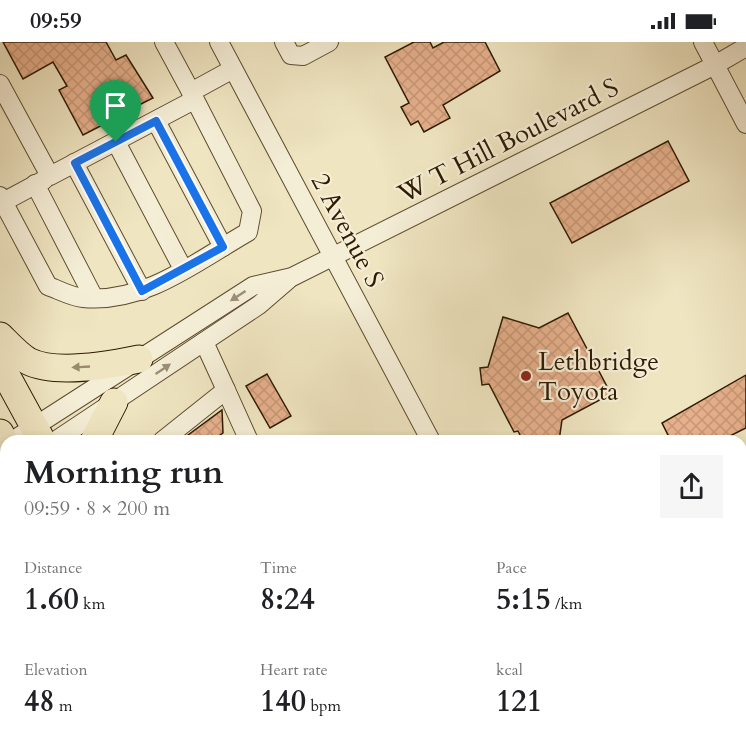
<!DOCTYPE html>
<meta charset="utf-8">
<style>
body{margin:0;font-family:Cardo,serif;background:#f6f6f6;color:#202124;height:100vh;display:flex;flex-direction:column;font-size:22px;white-space:nowrap}
*{box-sizing:border-box;margin:0}
p{font-size:20px;color:#757577}
.icon{flex:none;width:33px;height:33px;fill:none;stroke:currentColor;stroke-width:2;stroke-linecap:round;stroke-linejoin:round}
.map{position:relative;flex:1;overflow:hidden}
.details{position:absolute;left:0px;top:393px;width:747px;height:318px;display:flex;flex-direction:column;background:#fff;border-radius:18px 18px 0 0;box-shadow:0 3px 9px #0003}
.details>*{flex:none}
.pin{position:absolute;display:grid;place-items:center;width:51px;height:51px;color:#fff;margin:-62px -26px;border-radius:50% 50% 50% 0;rotate:-45deg;box-shadow:0 0 6px #0007}
.pin .icon{rotate:45deg}
.round{display:grid;place-items:center;flex:none;width:63px;height:63px;border-radius:0px;background:#f6f6f6}
.overview{display:flex;align-items:center;justify-content:space-between;height:102px;padding:0 24px}
h1{font-size:33px;font-weight:700;line-height:45px}
.figures{display:grid;grid-template-columns:repeat(3,1fr);gap:9px;height:102px;padding:6px 24px}
.figures div{display:grid;align-content:center}
.figures b{font-size:30px;font-weight:700}
.figures small{font-size:16px;font-weight:400}
.figures p{font-size:16px}
.status{display:flex;justify-content:space-between;align-items:center;height:42px;padding:0 30px;background:#fff;direction:ltr}
.status svg{height:16px;fill:currentColor}
.map>svg:first-child{display:block}
.building{fill:url(#building-cross-hatch);stroke:#2e1a00;stroke-width:1.5}
.lines{fill:none;stroke-linecap:round;stroke-linejoin:round}
.minor-casing{stroke:#5e4d30;stroke-width:20}
.highway-casing{stroke:#2e1a00;stroke-width:29}
.minor{stroke:#f5eed7;stroke-width:18}
.highway{stroke:#efe5c1;stroke-width:27}
.oneway{fill:#9b8f76}
.oneway2{fill:#988a6a}
.route-casing{stroke:#fff;stroke-width:12}
.route{stroke:#1a73e8;stroke-width:8}
.poi-dot{fill:#8f2418;stroke:#f5eed7;stroke-width:2}
.labels{text-anchor:middle;stroke-width:4.5;stroke-linejoin:round;paint-order:stroke}
.street-label{font-size:26px;fill:#2e1a00;stroke:#f5eed7}
.poi-label{font-size:26px;fill:#2e1a00;stroke:#f5eed7;text-anchor:start}
</style>
<div class="status"><b>09:59</b><svg viewBox="0 0 49 12"><path d="M0 12V9h3v3zM5 12V6h3v6zM10 12V3h3v9zM15 12V0h3v12zM26 1h20v11H26zM47 4h2v5h-2z"/></svg></div>
<div class="map">
<svg width="746" height="711" viewBox="0 0 746 711">
<defs>
<pattern id="building-cross-hatch" width="8" height="8" patternUnits="userSpaceOnUse" patternTransform="scale(1.5)"><rect width="8" height="8" fill="#e6b08c"/><path d="M0 0l8 8M0 8l8-8" fill="none" stroke="#c69777"/></pattern>
</defs>
<rect width="100%" height="100%" fill="#efe5c1"/>
<filter id="stains"><feTurbulence type="fractalNoise" baseFrequency=".00333" numOctaves="4"/><feColorMatrix values="0 0 0 0 .2 0 0 0 0 .09 0 0 0 0 .02 0 0 0 .5 -.17"/></filter>
<radialGradient id="worn" r=".72"><stop offset=".6" stop-color="#630" stop-opacity="0"/><stop offset="1" stop-color="#630" stop-opacity=".3"/></radialGradient>
<g class="building">
<polygon points="3,0 106,0 116,18 126,13 153,56 125,70 122,79 114,77 83,93 59,48 67,44 53,20 23,37"/>
<polygon points="414,0 430,0 433,6 444,0 485,0 500,29 443,63 450,76 424,90 418,79 411,83 401,65 409,61 385,15"/>
<polygon points="668,99 689,139 572,201 550,161"/>
<polygon points="568,271 611,352 562,378 559,399 523,399 518,389 514,390 489,342 482,343 480,326 488,325 503,275 539,286"/>
<polygon points="267,332 291,374 270,386 246,344"/>
<polygon points="746,333 746,386 720,399 671,399 662,381"/>
<polygon points="222,368 223,391 212,399 180,399"/>
</g>
<g class="lines">
<defs>
<g id="minor">
<polyline points="164,0 191,50"/>
<polyline points="219,0 431,399"/>
<polyline points="284,0 291,13 303,14 329,0"/>
<polyline points="703,0 746,82"/>
<polyline points="0,42 50,134 194,58"/>
<polyline points="156,79 223,205"/>
<polyline points="116,100 183,227"/>
<polyline points="74,121 142,249"/>
<polyline points="35,142 94,256"/>
<path d="M 0,154 L 48,244 C 59,248 72,255 83,256 C 145,262 197,219 248,190 L 252,169 L 191,50 L 233,27"/>
<polyline points="3,160 44,138"/>
<polyline points="204,300 226,348"/>
<polyline points="12,399 253,244 292,235 715,23 746,5"/>
<polyline points="55,399 259,263 288,238"/>
<polyline points="162,399 226,348 249,399"/>
<polyline points="0,435 6,431"/>
<polyline points="741,557 746,567"/>
<polyline points="441,711 452,705"/>
</g>
<g id="highway">
<path d="M 0,294 C 8,302 18,313 28,319 C 55,333 110,323 139,317"/>
<polyline points="0,322 42,399"/>
<polyline points="0,391 6,403"/>
<polyline points="94,399 114,360"/>
<polyline points="0,487 6,490"/>
<polyline points="166,705 169,711"/>
<polyline points="202,705 206,711"/>
</g>
</defs>
<use href="#minor" class="minor-casing"/>
<use href="#highway" class="highway-casing"/>
<use href="#minor" class="minor"/>
<use href="#highway" class="highway"/>
</g>
<defs><path id="oneway-solid" d="M-6-.8H1V-3.2L6.5 0L1 3.2V.8H-6Z" transform="scale(1.5)"/></defs>
<g class="oneway">
<use href="#oneway-solid" transform="translate(238 254) rotate(147)"/>
<use href="#oneway-solid" transform="translate(163 327) rotate(-34)"/>
</g>
<use class="oneway2" href="#oneway-solid" transform="translate(81 325) rotate(177)"/>
<g class="lines">
<defs>
<polygon id="route" points="156,79 223,205 142,249 75,121"/>
</defs>
<use href="#route" class="route-casing"/>
<use href="#route" class="route"/>
</g>
<circle class="poi-dot" cx="526" cy="334" r="6"/>
<g class="labels">
<g class="street-label">
<text transform="translate(508 98) rotate(-27)" y="9">W T Hill Boulevard S</text>
<text transform="translate(348 188) rotate(62)" y="9">2 Avenue S</text>
</g>
<g class="poi-label">
<text x="538" y="328">Lethbridge<tspan x="538" dy="30">Toyota</tspan></text>
</g>
</g>
<rect width="100%" height="100%" filter="url(#stains)"/>
<rect width="100%" height="100%" fill="url(#worn)"/>
</svg>
<div class="pin" style="left:116px;top:100px;background:#1e9e55"><svg class="icon" aria-label="arrive" viewBox="0 0 24 24"><path d="M6 21V4h12l-3 4 3 4H6"/></svg></div>
<section class="details">
<div class="overview"><div><h1>Morning run</h1><p>09:59 · 8 × 200 m</p></div><a class="round"><svg class="icon" aria-label="share" viewBox="0 0 24 24"><path d="M12 15V3M7 8l5-5 5 5M5 13v7h14v-7"/></svg></a></div>
<div class="figures">
<div><p>Distance</p><b>1.60<small> km</small></b></div>
<div><p>Time</p><b>8:24</b></div>
<div><p>Pace</p><b>5:15<small> /km</small></b></div>
</div>
<div class="figures">
<div><p>Elevation</p><b>48<small> m</small></b></div>
<div><p>Heart rate</p><b>140<small> bpm</small></b></div>
<div><p>kcal</p><b>121</b></div>
</div>
</section>
</div>
